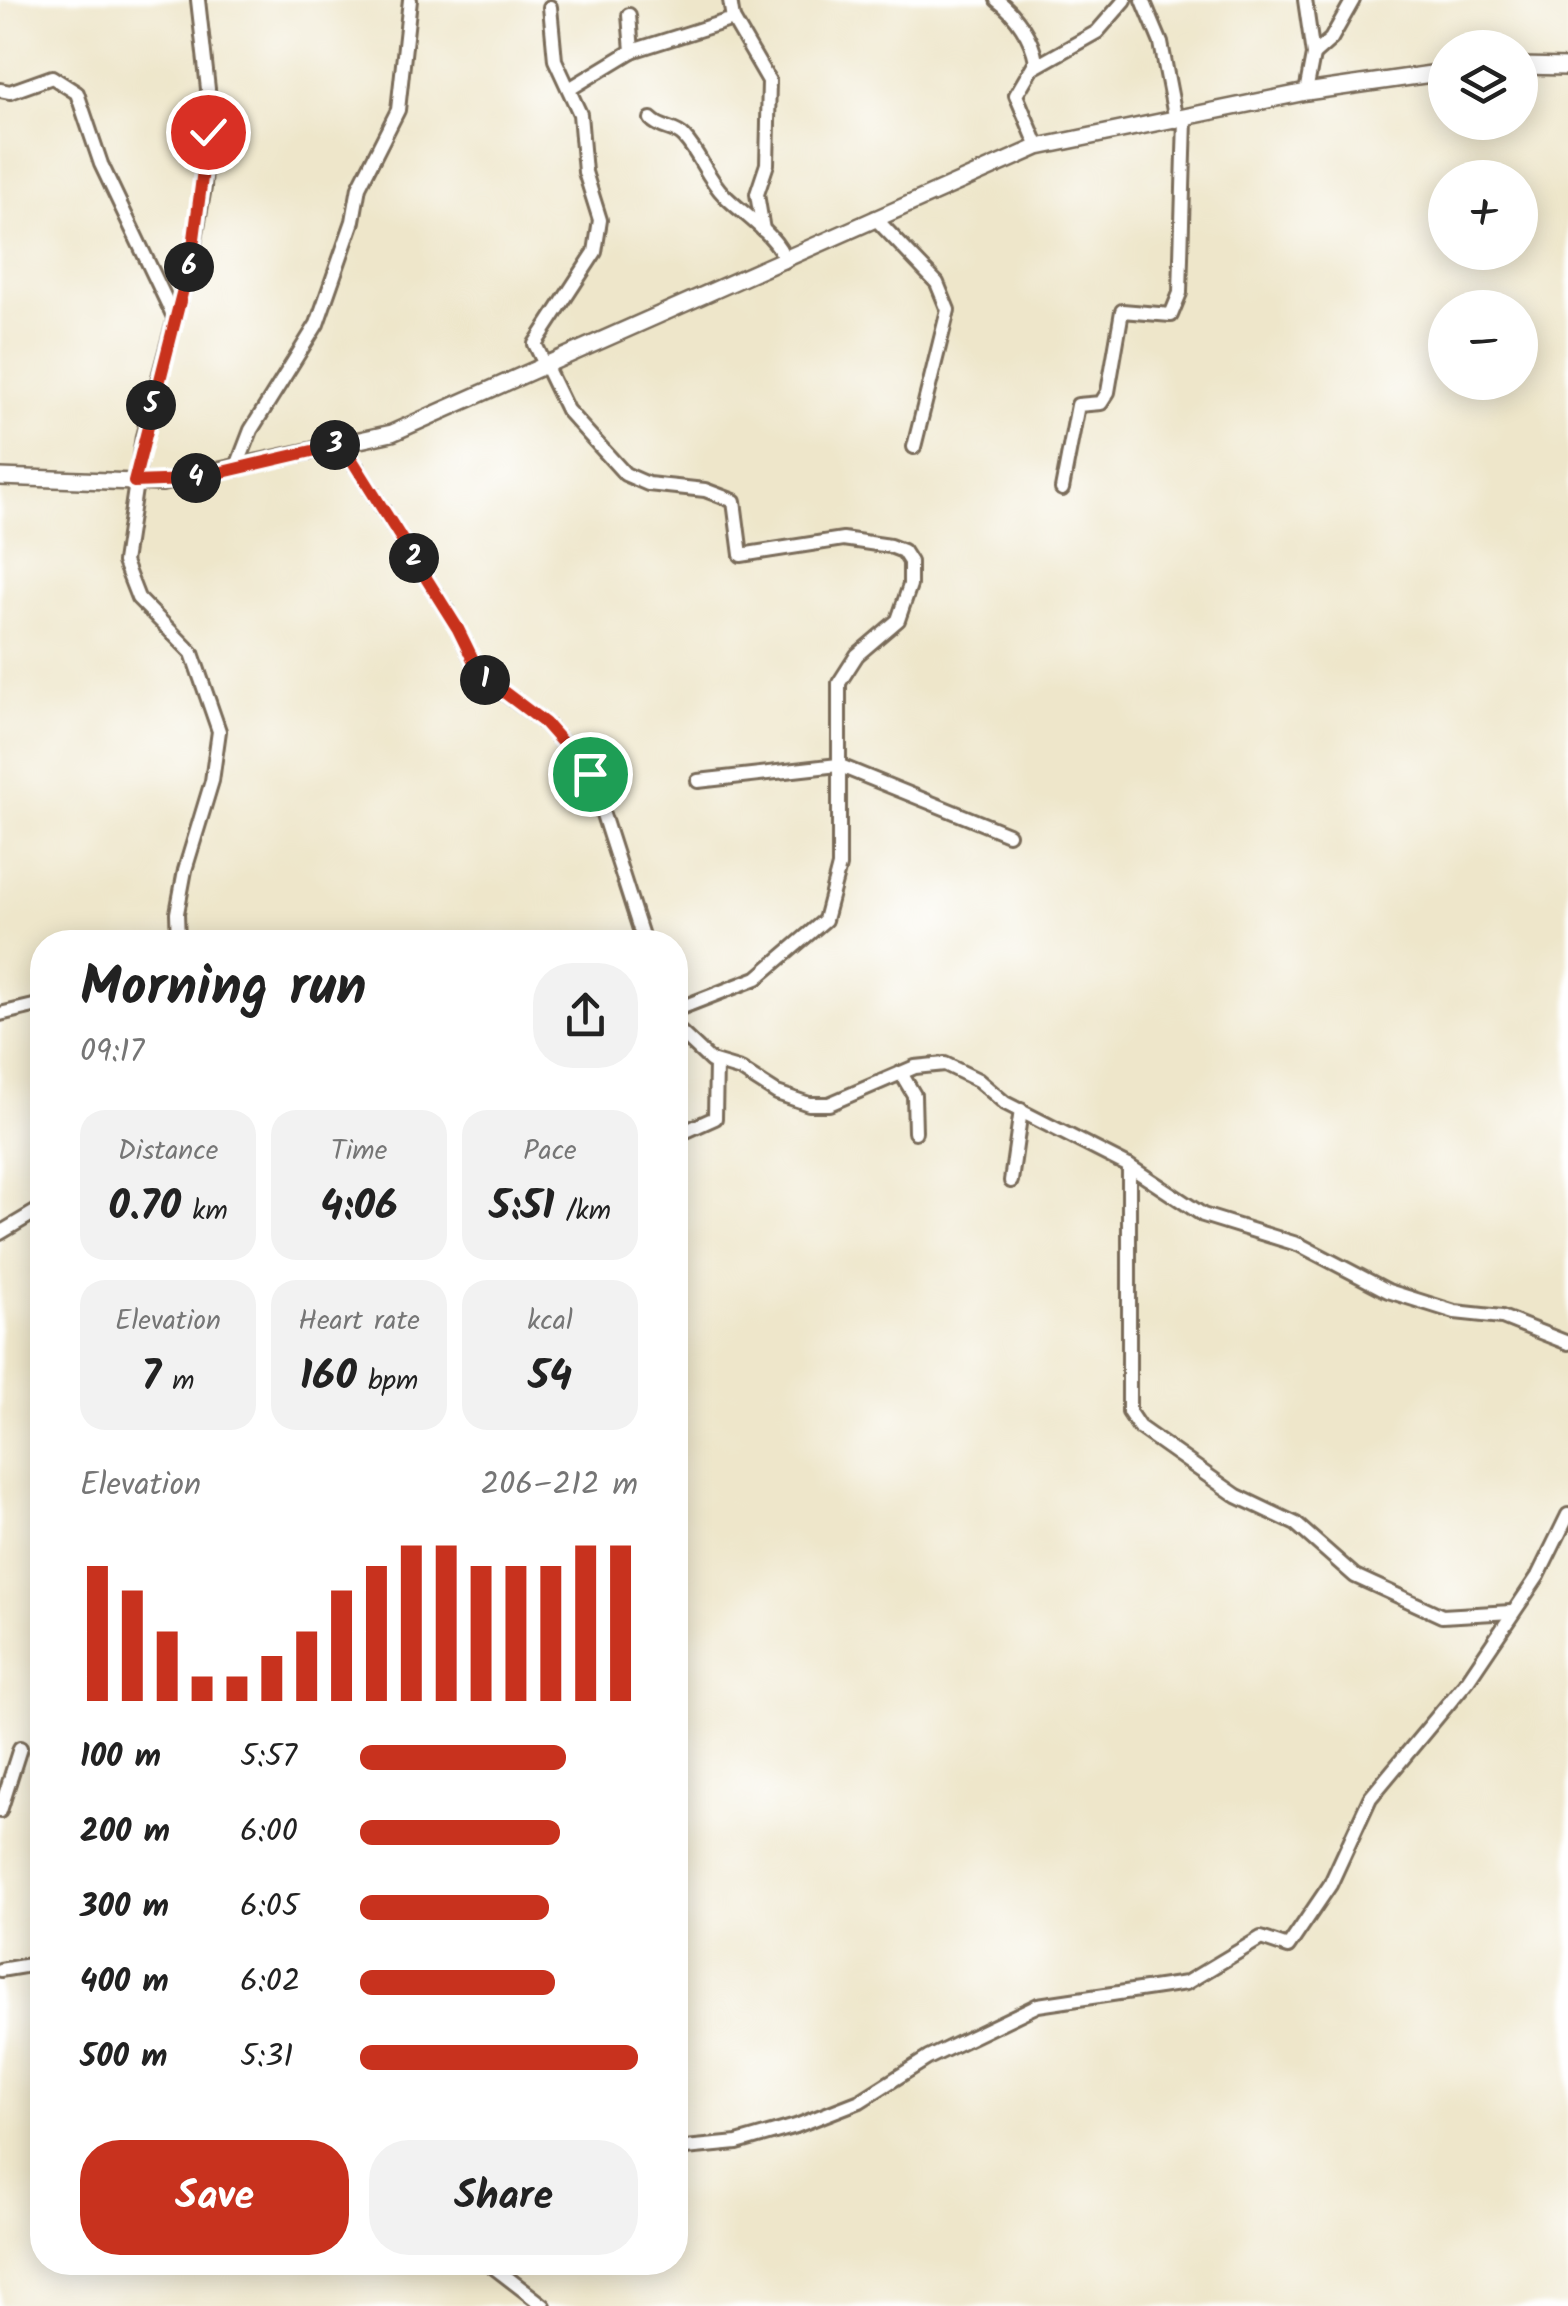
<!DOCTYPE html>
<meta charset="utf-8">
<style>
body{margin:0;font-family:Kalam,sans-serif;background:#f2f2f2;color:#222;height:100vh;display:flex;flex-direction:column;font-size:38px;white-space:nowrap}
*{box-sizing:border-box;margin:0}
p{font-size:32px;color:#767676}
.icon{flex:none;width:55px;height:55px;fill:none;stroke:currentColor;stroke-width:2;stroke-linecap:round;stroke-linejoin:round}
.map{position:relative;flex:1;overflow:hidden}
.drawer{position:absolute;left:30px;top:930px;width:658px;height:1345px;display:flex;flex-direction:column;background:#fff;border-radius:40px;box-shadow:0 5px 25px #0003}
.drawer>*{flex:none}
.tools{position:absolute;left:1428px;top:30px;display:grid;gap:20px}
.tools a{display:grid;place-items:center;width:110px;height:110px;border-radius:50%;background:#fff;box-shadow:0 5px 25px #0003;font-size:50px}
.pin{position:absolute;display:grid;place-items:center;width:85px;height:85px;color:#fff;margin:-42px;border:5px solid #fff;border-radius:50%;box-shadow:0 2px 10px #0007}
.km{position:absolute;width:50px;height:50px;margin:-25px;border-radius:50%;background:#222;color:#fff;font-size:28px;line-height:50px;text-align:center}
.round{display:grid;place-items:center;flex:none;width:105px;height:105px;border-radius:40px;background:#f2f2f2}
.summary{display:flex;align-items:center;justify-content:space-between;height:170px;padding:0 50px}
h1{font-size:55px;font-weight:800;line-height:75px}
.stats{display:grid;grid-template-columns:repeat(3,1fr);gap:15px;height:170px;padding:10px 50px}
.stats div{display:grid;align-content:center;border-radius:25px;background:#f2f2f2;text-align:center}
.stats b{font-size:42px;font-weight:800}
.stats small{font-size:28px;font-weight:400}
.stats p{font-size:28px}
.chart{height:280px;padding:20px 50px}
.chart p{display:flex;justify-content:space-between}
.chart svg{width:100%;height:180px;margin-top:10px;stroke:#c8321e;stroke-width:6}
.primary-button{display:flex;gap:20px;margin-top:auto;padding:20px 50px}
.primary-button a{flex:1;height:115px;border-radius:40px;background:#c8321e;color:#fff;font-size:40px;font-weight:800;line-height:115px;text-align:center}
.primary-button a+a{background:#f2f2f2;color:#222}
ul{padding:0 50px;list-style:none;font-size:32px}
li{display:grid;grid-template-columns:160px 120px 1fr;align-items:center;height:75px}
li i{height:25px;border-radius:12px;background:#c8321e}
.map>svg:first-child{display:block}
.lines{fill:none;stroke-linecap:round;stroke-linejoin:round}
.minor-casing{stroke:#7a6c5a;stroke-width:18}
.major-casing{stroke:#7a6c5a;stroke-width:20}
.minor{stroke:#fff;stroke-width:12}
.major{stroke:#fff;stroke-width:15}
.route-casing{stroke:#fff;stroke-width:20}
.route{stroke:#c8321e;stroke-width:12}
</style>
<div class="map">
<svg width="1568" height="2306" viewBox="0 0 1568 2306">
<rect width="100%" height="100%" fill="#fff"/>
<filter id="ink" filterUnits="userSpaceOnUse"><feTurbulence type="fractalNoise" baseFrequency=".01" numOctaves="2"/><feDisplacementMap in="SourceGraphic" scale="20" xChannelSelector="R" yChannelSelector="G"/><feConvolveMatrix kernelMatrix="1 2 1 2 8 2 1 2 1" color-interpolation-filters="sRGB"/></filter>
<filter id="wash" filterUnits="userSpaceOnUse"><feTurbulence type="fractalNoise" baseFrequency=".0048" numOctaves="4" result="noise"/><feDisplacementMap in="SourceGraphic" scale="40" xChannelSelector="R" yChannelSelector="G"/><feGaussianBlur stdDeviation="2.25" result="paint"/><feColorMatrix in="noise" values="0 0 0 0 0 0 0 0 0 0 0 0 0 0 0 0 0 1.4 0 .05"/><feComposite in="paint" operator="in"/></filter>
<g filter="url(#wash)">
<rect width="100%" height="100%" fill="#eee6ca"/>
</g>
<g filter="url(#ink)">
<g class="lines">
<defs>
<g id="minor">
<polyline points="730,0 733,19 769,81 767,164 757,194 763,230"/>
<path d="M 997,0 C 1016,14 1032,38 1036,61 L 1016,95 L 1038,147"/>
<polyline points="1143,0 1161,43 1176,121"/>
<polyline points="1305,0 1313,55 1306,92"/>
<polyline points="550,7 555,60 580,114 585,172 600,220 595,252 535,344 567,410 625,474 648,484 705,490 734,501 741,555 843,539 890,546 903,551 910,562 910,585 898,620 857,655 839,683 839,866 825,920 757,978 675,1010"/>
<polyline points="632,51 733,19"/>
<polyline points="1313,55 1331,39 1353,0"/>
<polyline points="1033,68 1097,32 1125,0"/>
<polyline points="571,88 632,51 629,15"/>
<polyline points="0,90 10,92 52,77 77,93 101,164 175,319"/>
<path d="M 651,119 C 661,130 675,127 684,137 C 700,154 707,178 724,195 C 741,213 779,236 785,261"/>
<polyline points="875,218 937,283 948,310 914,447"/>
<polyline points="342,444 458,629 480,675 545,723 590,774 644,942"/>
<polyline points="236,469 251,430 317,324 353,221 359,187 398,110 410,0"/>
<polyline points="1062,489 1078,405 1101,403 1108,392 1122,311 1171,315 1180,293 1185,119"/>
<polyline points="698,781 838,765 1008,834"/>
<polyline points="178,942 177,913 185,870 212,781 219,731 192,653 138,598 124,562 143,436 192,255 204,188 208,89 198,0"/>
<polyline points="0,1014 42,1004"/>
<polyline points="675,1027 711,1061 741,1070 777,1093 809,1104 829,1104 915,1067 945,1064 978,1080 1005,1103 1129,1166 1203,1215 1300,1245 1388,1291 1455,1312 1502,1317 1568,1343"/>
<polyline points="901,1073 914,1095 915,1132"/>
<polyline points="675,1136 715,1118 716,1063"/>
<polyline points="1129,1166 1129,1412 1139,1427 1237,1496 1296,1524 1355,1576 1442,1616 1511,1612"/>
<polyline points="1011,1181 1021,1110"/>
<polyline points="0,1233 42,1208"/>
<polyline points="0,1811 20,1748"/>
<polyline points="0,1970 42,1963"/>
<polyline points="675,2149 737,2143 796,2126 860,2101 928,2058 1038,2005 1186,1983 1261,1938 1288,1947 1330,1885 1370,1798 1468,1680 1538,1576 1568,1515"/>
<polyline points="487,2262 544,2306"/>
</g>
<g id="major">
<polyline points="1520,66 1568,67"/>
<polyline points="0,477 162,483 392,433 1038,147 1306,92 1445,72"/>
</g>
</defs>
<use href="#minor" class="minor-casing"/>
<use href="#major" class="major-casing"/>
<use href="#minor" class="minor"/>
<use href="#major" class="major"/>
</g>
</g>
<g class="lines" filter="url(#ink)">
<defs>
<polyline id="route" points="208,132 192,254 134,482 188,480 342,444 458,629 480,674 545,723 590,774"/>
</defs>
<use href="#route" class="route-casing"/>
<use href="#route" class="route"/>
</g>
</svg>
<div class="tools">
<a><svg class="icon" aria-label="layers" viewBox="0 0 24 24"><path d="M12 4l9 5-9 5-9-5zM3 14l9 5 9-5"/></svg></a>
<a>+</a>
<a>−</a>
</div>
<div class="pin" style="left:590px;top:774px;background:#1e9e55"><svg class="icon" aria-label="arrive" viewBox="0 0 24 24"><path d="M6 21V4h12l-3 4 3 4H6"/></svg></div>
<div class="pin" style="left:208px;top:132px;background:#d93025"><svg class="icon" aria-label="check" viewBox="0 0 24 24"><path d="M5 12l5 5 9-10"/></svg></div>
<b class="km" style="left:485px;top:680px">1</b>
<b class="km" style="left:414px;top:558px">2</b>
<b class="km" style="left:335px;top:445px">3</b>
<b class="km" style="left:196px;top:478px">4</b>
<b class="km" style="left:151px;top:405px">5</b>
<b class="km" style="left:189px;top:267px">6</b>
<section class="drawer">
<div class="summary"><div><h1>Morning run</h1><p>09:17</p></div><a class="round"><svg class="icon" aria-label="share" viewBox="0 0 24 24"><path d="M12 15V3M7 8l5-5 5 5M5 13v7h14v-7"/></svg></a></div>
<div class="stats">
<div><p>Distance</p><b>0.70<small> km</small></b></div>
<div><p>Time</p><b>4:06</b></div>
<div><p>Pace</p><b>5:51<small> /km</small></b></div>
</div>
<div class="stats">
<div><p>Elevation</p><b>7<small> m</small></b></div>
<div><p>Heart rate</p><b>160<small> bpm</small></b></div>
<div><p>kcal</p><b>54</b></div>
</div>
<div class="chart"><p><span>Elevation</span>206–212 m</p>
<svg viewBox="0 0 160 44" preserveAspectRatio="none"><path d="M5 44V11M15 44V17M25 44V27M35 44V38M45 44V38M55 44V33M65 44V27M75 44V17M85 44V11M95 44V6M105 44V6M115 44V11M125 44V11M135 44V11M145 44V6M155 44V6"/></svg>
</div>
<ul>
<li><b>100 m</b>5:57<i style="width:74%"></i></li>
<li><b>200 m</b>6:00<i style="width:72%"></i></li>
<li><b>300 m</b>6:05<i style="width:68%"></i></li>
<li><b>400 m</b>6:02<i style="width:70%"></i></li>
<li><b>500 m</b>5:31<i style="width:100%"></i></li>
</ul>
<div class="primary-button"><a>Save</a><a>Share</a></div>
</section>
</div>
